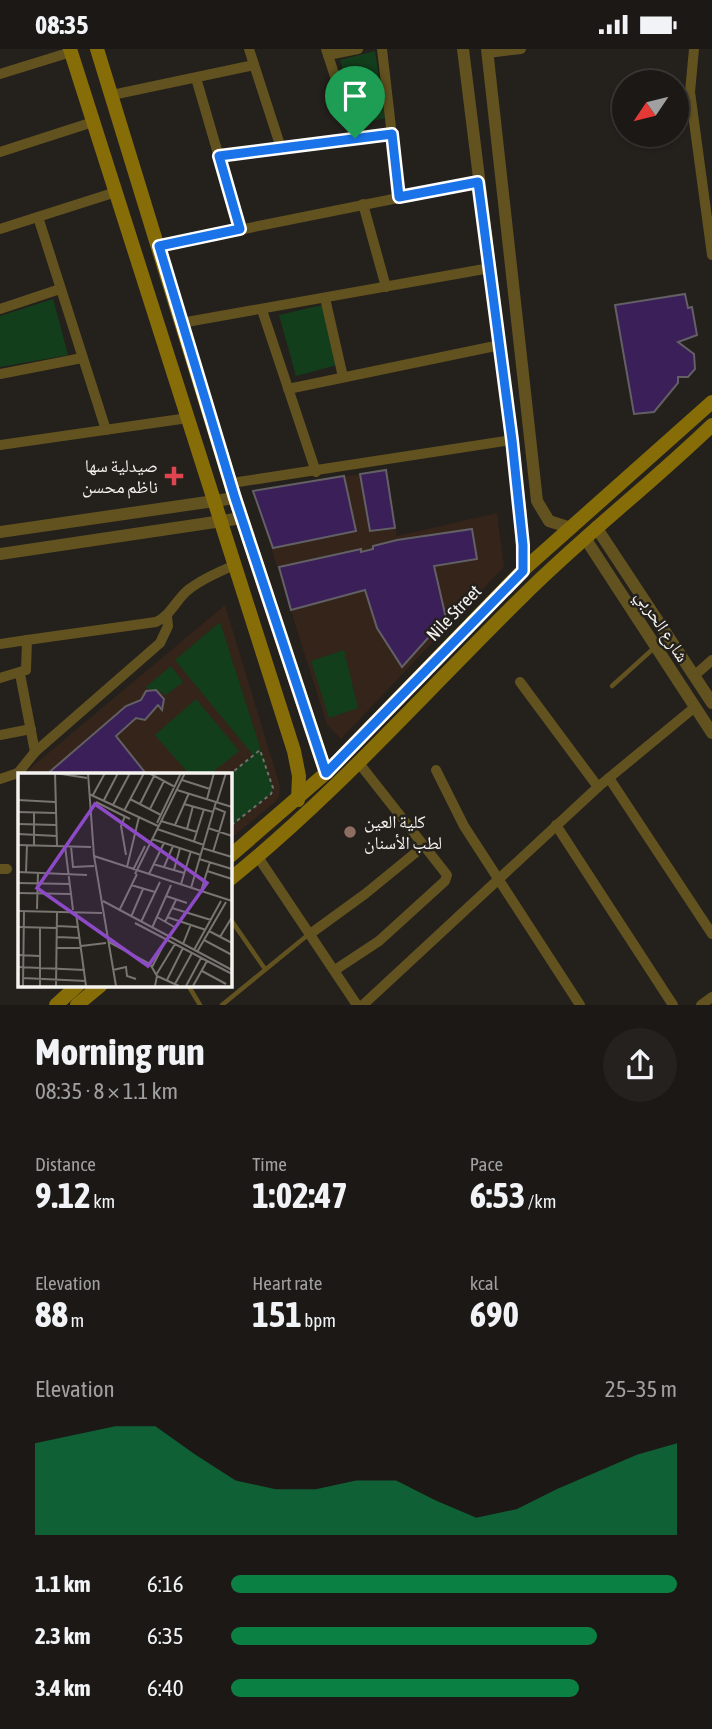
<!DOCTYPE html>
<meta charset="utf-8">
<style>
body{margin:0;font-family:"Asap Condensed","Noto Naskh Arabic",sans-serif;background:#24211e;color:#f1f3f6;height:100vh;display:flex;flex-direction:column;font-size:26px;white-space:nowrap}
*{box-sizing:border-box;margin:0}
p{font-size:23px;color:#a0a0a0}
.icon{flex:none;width:38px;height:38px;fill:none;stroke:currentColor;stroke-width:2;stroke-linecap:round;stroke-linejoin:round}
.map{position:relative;height:956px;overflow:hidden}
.panel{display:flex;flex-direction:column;background:#1b1815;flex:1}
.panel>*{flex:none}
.needle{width:46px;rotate:235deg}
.buttons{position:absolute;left:612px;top:21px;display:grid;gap:14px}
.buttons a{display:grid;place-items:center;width:77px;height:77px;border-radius:50%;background:#1b1815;box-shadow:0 2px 5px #0004,0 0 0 2px #393734;font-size:35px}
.pin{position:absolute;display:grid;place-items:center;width:60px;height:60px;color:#fff;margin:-72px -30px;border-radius:50% 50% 50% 0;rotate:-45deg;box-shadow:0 0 7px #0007}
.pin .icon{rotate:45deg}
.round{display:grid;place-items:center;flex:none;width:74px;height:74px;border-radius:37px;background:#24211e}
.headline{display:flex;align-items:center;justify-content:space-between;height:119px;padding:0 35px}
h1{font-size:38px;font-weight:700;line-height:52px}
.stats{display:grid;grid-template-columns:repeat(3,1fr);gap:10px;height:119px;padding:7px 35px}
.stats div{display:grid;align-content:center}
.stats b{font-size:35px;font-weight:700}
.stats small{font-size:19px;font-weight:400}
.stats p{font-size:19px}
.chart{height:196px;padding:14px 35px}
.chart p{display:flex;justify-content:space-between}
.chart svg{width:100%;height:126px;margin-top:7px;fill:#0b8043;opacity:.7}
ul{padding:0 35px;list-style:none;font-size:23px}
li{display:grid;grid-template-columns:112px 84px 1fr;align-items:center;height:52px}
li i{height:18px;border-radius:9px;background:#0b8043}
.status{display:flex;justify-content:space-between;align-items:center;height:49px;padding:0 35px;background:#1b1815;direction:ltr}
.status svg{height:19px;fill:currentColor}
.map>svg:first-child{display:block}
.education{fill:#34241a}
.green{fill:#133e1c}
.building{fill:#3b1f58;stroke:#626065;stroke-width:2}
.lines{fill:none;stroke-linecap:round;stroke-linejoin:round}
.path{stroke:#736f6c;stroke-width:2;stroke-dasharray:3.5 3.5;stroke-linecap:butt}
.service{stroke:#61521f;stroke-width:4.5}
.minor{stroke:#61521f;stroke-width:10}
.tertiary{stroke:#61521f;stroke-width:12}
.secondary{stroke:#866d08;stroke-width:14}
.route-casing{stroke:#fff;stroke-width:14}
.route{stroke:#1a73e8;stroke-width:9}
.health-dot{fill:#e0444e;stroke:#24201c;stroke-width:2.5}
.education-dot{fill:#8d6e63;stroke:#24201c;stroke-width:2.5}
.labels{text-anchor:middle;stroke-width:5;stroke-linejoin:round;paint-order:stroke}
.poi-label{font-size:18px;fill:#f5f3f0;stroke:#24201c;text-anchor:end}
.street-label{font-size:18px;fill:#f5f3f0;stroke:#24201c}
.inset-road{fill:none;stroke:#787471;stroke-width:2}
.view{fill:#8d4ac6;fill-opacity:0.15;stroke:#8d4ac6;stroke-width:3.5}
.inset-edge{fill:none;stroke:#f5f3f0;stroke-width:3.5}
</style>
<div class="status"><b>08:35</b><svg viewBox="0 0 49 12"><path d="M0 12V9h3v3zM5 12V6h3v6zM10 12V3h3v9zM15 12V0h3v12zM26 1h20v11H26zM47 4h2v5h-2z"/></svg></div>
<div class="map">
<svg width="712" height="956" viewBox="0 0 712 956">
<rect width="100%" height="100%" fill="#24201c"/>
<g class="education">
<polygon points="386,421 397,487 497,464 504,518 341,690 327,676 253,442"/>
<polygon points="225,556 280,737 279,748 274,754 229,791 229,726 22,726"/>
</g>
<g class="green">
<polygon points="375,2 385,69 358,76 340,11"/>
<polygon points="53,250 68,306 0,318 0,267"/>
<polygon points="322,256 337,316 296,327 279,266"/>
<polygon points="220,573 273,739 271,745 229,779 229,726 253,706 175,611"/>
<polygon points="344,601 358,659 329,669 311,612"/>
<polygon points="171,617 183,633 166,646 158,641 147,640 146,638"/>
<polygon points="196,650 239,702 209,726 190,726 155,686"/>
</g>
<g class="building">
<polygon points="685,245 688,259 692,258 697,286 678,293 694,305 695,320 688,328 678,328 678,334 654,363 634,365 615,256"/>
<polygon points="386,421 395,479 370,482 360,425"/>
<polygon points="344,427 356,482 273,499 253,442"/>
<polygon points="472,480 477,510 434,517 446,569 402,618 377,579 365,541 291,561 279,518 361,500 361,503 373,500 373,497 397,491"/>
<polygon points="156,641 164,650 162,661 158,656 145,671 136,669 116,687 147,726 46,726 126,657 141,651 146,642"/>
</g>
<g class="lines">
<polyline class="path" points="229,726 260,701 273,739 271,745 229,778"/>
<g class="service">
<polyline points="612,637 654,599"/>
<polyline points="229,868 265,920"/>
<polyline points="188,936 200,956"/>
<polyline points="222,956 309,885"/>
</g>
<g class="minor">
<polyline points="249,0 281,99"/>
<polyline points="326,0 355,89"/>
<polyline points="382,0 399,148"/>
<polyline points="694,0 690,43 712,206"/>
<polyline points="488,4 521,0"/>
<polyline points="328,6 358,0"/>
<polyline points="0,25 71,3"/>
<polyline points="196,29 240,180"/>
<polyline points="112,46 254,16"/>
<polyline points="0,103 93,73"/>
<polyline points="219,107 392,85"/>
<polyline points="363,155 386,238"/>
<polyline points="38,168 106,381"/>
<polyline points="0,180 116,143"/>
<polyline points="159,197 478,133"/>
<polyline points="325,249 343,328"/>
<polyline points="0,260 60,240"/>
<polyline points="262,261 316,423"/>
<polyline points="181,274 490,219"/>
<polyline points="0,325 82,309"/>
<polyline points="288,340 500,296"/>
<polyline points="0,396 188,369"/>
<polyline points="232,434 512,391"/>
<polyline points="0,595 27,591"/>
<polyline points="20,625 35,703"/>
<polyline points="694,627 712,611"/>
<path d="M 0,629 L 26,621 L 27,591 L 156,573 C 171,566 176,551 188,541 C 202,530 218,523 235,516"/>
<polyline points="520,633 598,738"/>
<polyline points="0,686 31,680"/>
<polyline points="436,721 464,777 580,956"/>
<polyline points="609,729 712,885"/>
<polyline points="0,730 18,724 35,703 160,594 168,577 167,567"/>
<polyline points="556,776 673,956"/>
<polyline points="258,808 357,956"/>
<polyline points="0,820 7,820"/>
<polyline points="310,885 365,845 425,796"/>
<polyline points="335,921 379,892 445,832 447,826 358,713"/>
<polyline points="363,956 598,738 695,658"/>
<polyline points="701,956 712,948"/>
</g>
<g class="tertiary">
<polyline points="463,0 521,467 522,522"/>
<polyline points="487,0 537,452 549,472 571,479"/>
<polyline points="596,478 712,654"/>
<polyline points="0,483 235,449"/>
<polyline points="585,489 712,684"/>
<polyline points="0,505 242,469"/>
</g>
<g class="secondary">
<polyline points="70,0 294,702 299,727 298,751"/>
<polyline points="97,0 235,449 326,724"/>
<polyline points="229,808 326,724 522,522 712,353"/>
<path d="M 229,831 C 335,746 426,642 523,547 C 583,487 651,435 712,376"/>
<polyline points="56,956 78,936"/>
<polyline points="77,956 101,936"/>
</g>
</g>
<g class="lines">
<defs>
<polygon id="route" points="392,85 399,148 478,133 512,391 523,496 523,522 326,724 235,449 159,197 240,180 219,107"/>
</defs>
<use href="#route" class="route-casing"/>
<use href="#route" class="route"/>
</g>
<path class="health-dot" d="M170.5 416.5h7v7h7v7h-7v7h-7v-7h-7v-7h7z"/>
<circle class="education-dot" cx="350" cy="783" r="7"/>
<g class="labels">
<g class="poi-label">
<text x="158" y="423">صيدلية سها<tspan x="158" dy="21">ناظم محسن</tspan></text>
<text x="364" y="779" text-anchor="start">كلية العين<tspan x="364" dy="21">لطب الأسنان</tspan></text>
</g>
<g class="street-label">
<text transform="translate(454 564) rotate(-46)" y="6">Nile Street</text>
<text transform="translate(662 577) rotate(57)" y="6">شارع الحربي</text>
</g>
</g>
<g transform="translate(18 724)">
<rect width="214" height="214" fill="#24201c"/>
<path class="inset-road" d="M 37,0 L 39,73M 37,0 L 69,5M 70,0 L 76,83 L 98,213M 131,0 L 157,14M 164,7 L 192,16M 159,17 L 214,34M 71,21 L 140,53M 75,22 L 87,0M 112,26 L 143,42M 189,26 L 196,0M 0,27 L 37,29M 86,27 L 100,0M 78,29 L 112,46M 199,29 L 208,0M 122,31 L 136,3M 166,31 L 195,39M 95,32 L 112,0M 132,36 L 146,8M 106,38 L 126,0M 0,39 L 38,40M 107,43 L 103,53 L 108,82M 143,48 L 179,59M 139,50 L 163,0M 0,51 L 38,52M 157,52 L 171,20M 190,55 L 214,63M 139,56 L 186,72M 169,56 L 175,33M 0,61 L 39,63M 134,66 L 183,82M 176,68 L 186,36M 0,72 L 73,74M 16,72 L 16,39M 47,73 L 55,137M 53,73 L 55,94 L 76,93M 184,75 L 214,84M 195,79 L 207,39 L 197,35M 76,83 L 214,128M 181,86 L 214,96M 135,91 L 166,100M 109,94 L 121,44M 146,94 L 155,73M 115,97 L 127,73M 156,97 L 162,75M 189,98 L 214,106M 0,99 L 69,102M 8,99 L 9,72M 117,101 L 167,0M 131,101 L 146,70M 0,110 L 52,111M 163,111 L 173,78M 113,112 L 137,119M 173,115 L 198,29M 183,118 L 192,89M 0,120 L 53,121M 148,123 L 169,130M 85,128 L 214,197M 154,135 L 193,147M 19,136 L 20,99M 0,138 L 84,140M 101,138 L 119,101M 58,140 L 68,213M 113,144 L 125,116M 139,144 L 158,155M 149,144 L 188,157M 123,149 L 142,109M 147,149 L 158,127M 117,150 L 214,201M 39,153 L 60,154M 0,154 L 39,155M 22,155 L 22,213M 134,155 L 153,112M 191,158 L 214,170M 39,164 L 62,165M 202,164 L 214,144M 186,167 L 214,182M 91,169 L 132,191 L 139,203 L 137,213M 165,171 L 173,151M 63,173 L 88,170M 39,175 L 63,175M 176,177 L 203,128M 179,179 L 208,129M 0,182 L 22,183M 0,194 L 67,197M 134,194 L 148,167M 95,197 L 108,194 L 109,203 L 118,206M 184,198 L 208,211M 138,202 L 157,171M 139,203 L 161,213M 5,205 L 68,208M 149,207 L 165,175M 157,211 L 174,180M 5,213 L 6,138M 38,213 L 39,139M 168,213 L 183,185M 175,213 L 189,188"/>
<path class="view" d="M 77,31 L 189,110 L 130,193 L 19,115 Z"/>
<rect width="214" height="214" class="inset-edge"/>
</g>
</svg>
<div class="buttons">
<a><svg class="needle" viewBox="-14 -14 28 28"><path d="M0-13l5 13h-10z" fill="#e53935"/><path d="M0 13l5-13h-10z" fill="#a0a0a0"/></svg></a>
</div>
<div class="pin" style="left:355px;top:89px;background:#1e9e55"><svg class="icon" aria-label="arrive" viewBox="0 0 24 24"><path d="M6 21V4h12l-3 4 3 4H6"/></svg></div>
</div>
<section class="panel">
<div class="headline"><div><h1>Morning run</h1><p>08:35 · 8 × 1.1 km</p></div><a class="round"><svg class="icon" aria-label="share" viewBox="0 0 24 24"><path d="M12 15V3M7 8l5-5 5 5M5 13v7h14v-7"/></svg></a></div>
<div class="stats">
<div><p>Distance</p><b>9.12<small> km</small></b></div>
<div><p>Time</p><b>1:02:47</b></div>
<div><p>Pace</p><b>6:53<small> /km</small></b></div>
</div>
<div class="stats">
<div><p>Elevation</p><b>88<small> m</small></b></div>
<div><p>Heart rate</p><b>151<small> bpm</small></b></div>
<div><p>kcal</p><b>690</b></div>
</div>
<div class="chart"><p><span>Elevation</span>25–35 m</p>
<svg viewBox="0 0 160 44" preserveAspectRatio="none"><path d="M0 44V12L10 9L20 6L30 6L40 16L50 25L60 28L70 28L80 25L90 25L100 32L110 38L120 35L130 28L140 22L150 16L160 12V44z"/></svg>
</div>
<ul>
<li><b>1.1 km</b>6:16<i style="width:100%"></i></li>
<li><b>2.3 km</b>6:35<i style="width:82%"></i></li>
<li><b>3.4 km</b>6:40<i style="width:78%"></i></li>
</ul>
</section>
